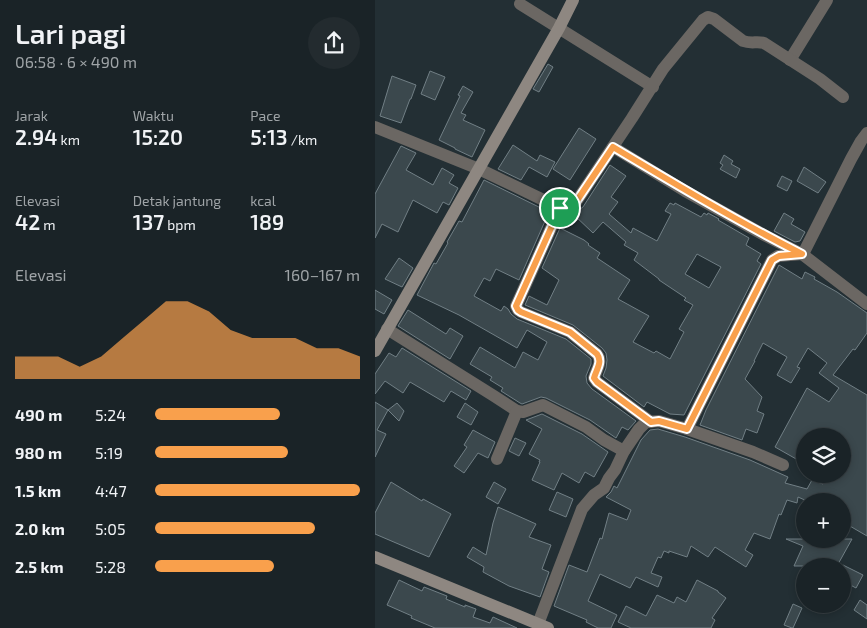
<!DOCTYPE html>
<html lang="id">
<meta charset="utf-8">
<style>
body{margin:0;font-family:"Exo 2",sans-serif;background:#232b2f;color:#f1f3f6;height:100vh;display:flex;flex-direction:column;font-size:19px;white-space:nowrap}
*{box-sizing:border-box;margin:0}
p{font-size:16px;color:#9fa4a7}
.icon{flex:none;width:28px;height:28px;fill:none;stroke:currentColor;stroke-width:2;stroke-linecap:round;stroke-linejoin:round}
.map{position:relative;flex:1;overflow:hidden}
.panel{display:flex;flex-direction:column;background:#1a2327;width:375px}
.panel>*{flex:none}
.controls{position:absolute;left:421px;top:428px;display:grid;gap:10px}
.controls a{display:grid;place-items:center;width:55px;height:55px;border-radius:50%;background:#1a2327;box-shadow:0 2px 8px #0003,0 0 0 1px #384044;font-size:25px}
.pin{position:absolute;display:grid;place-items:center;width:42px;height:42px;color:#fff;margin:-21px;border:2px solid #fff;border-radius:50%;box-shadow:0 1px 5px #0007}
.round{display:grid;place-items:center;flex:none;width:52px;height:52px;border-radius:26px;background:#232b2f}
.overview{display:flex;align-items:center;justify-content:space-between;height:85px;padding:0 15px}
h1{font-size:28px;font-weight:600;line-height:38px}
.stats{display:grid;grid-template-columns:repeat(3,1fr);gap:8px;height:85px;padding:5px 15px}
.stats div{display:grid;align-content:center}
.stats b{font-size:21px;font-weight:600}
.stats small{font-size:14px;font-weight:400}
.stats p{font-size:14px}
.chart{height:140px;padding:10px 15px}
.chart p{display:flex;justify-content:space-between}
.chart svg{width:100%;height:90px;margin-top:5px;fill:#f9a04c;opacity:.7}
ul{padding:0 15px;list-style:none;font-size:16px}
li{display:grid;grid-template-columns:80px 60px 1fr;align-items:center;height:38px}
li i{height:12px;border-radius:6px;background:#f9a04c}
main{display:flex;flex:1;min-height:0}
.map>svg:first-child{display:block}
.building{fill:#3b484d;stroke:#717f85;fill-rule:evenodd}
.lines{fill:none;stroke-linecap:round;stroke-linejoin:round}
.street{stroke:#6b6763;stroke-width:12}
.secondary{stroke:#8e8781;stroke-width:12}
.route-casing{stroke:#fff;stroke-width:10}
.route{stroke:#f9a04c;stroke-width:6}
</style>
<main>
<section class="panel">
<div class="overview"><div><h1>Lari pagi</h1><p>06:58 · 6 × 490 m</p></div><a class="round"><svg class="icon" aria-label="share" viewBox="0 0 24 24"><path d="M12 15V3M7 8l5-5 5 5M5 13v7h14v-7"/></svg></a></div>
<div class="stats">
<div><p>Jarak</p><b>2.94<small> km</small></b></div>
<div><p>Waktu</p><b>15:20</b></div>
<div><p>Pace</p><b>5:13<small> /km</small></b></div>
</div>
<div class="stats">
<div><p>Elevasi</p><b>42<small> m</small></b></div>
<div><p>Detak jantung</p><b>137<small> bpm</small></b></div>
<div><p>kcal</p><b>189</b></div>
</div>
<div class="chart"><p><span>Elevasi</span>160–167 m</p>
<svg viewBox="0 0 160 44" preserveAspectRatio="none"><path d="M0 44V33L10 33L20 33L30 38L40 33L50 24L60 15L70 6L80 6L90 11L100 20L110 24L120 24L130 24L140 29L150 29L160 33V44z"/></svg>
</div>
<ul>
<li><b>490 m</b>5:24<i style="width:61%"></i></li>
<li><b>980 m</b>5:19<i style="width:65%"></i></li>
<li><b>1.5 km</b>4:47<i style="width:100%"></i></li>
<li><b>2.0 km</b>5:05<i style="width:78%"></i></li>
<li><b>2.5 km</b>5:28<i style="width:58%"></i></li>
</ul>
</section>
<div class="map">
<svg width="492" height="628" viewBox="0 0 492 628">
<rect width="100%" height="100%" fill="#232f34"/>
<g class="building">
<polygon points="173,64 178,67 164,92 158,89"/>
<polygon points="55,71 70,77 60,100 46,94"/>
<polygon points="17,76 41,85 36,99 35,99 26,123 5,116"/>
<polygon points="88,86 98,92 86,113 91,115 88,120 110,130 97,157 80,149 80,148 64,140 85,96 83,95"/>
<polygon points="204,128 221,139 195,180 178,169"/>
<polygon points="138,145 162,161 165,155 180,162 172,177 154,167 146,180 123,169"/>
<polygon points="26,146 41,153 31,170 58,185 67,168 79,175 74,183 83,188 74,205 68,202 62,213 38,200 23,232 7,224 0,238 0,194"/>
<polygon points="349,155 358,161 356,164 365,169 361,178 345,169 348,165 345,163"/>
<path d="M 235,165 L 251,176 L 236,197 L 243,202 L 234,214 L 256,233 L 258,228 L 282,241 L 296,214 L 290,211 L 295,203 L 299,205 L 300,203 L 326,217 L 329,213 L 332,215 L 333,213 L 344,219 L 343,220 L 374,238 L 371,245 L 386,254 L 382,261 L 386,264 L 309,415 L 295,414 L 272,402 L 269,407 L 228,376 L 231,368 L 232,360 L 231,353 L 227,348 L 198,325 L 150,305 L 154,296 L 172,305 L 184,280 L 167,268 L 185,228 L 209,240 L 214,244 L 213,245 L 225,253 L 222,258 L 255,280 L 243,299 L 274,316 L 258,342 L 279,353 L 281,351 L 295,359 L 309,332 L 304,329 L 318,305 L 309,300 L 311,298 L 284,280 L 284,279 L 259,260 L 263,253 L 249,245 L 251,242 L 228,222 L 218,233 L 198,214 L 208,207 ZM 322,254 L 346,267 L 334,288 L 310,274 Z"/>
<polygon points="429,167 451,182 443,193 422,181"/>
<polygon points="407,176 417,181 412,191 402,186"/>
<polygon points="109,180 174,212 144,280 121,269 115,281 109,278 99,296 126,311 129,306 133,309 136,314 142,319 191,339 216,359 216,364 211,376 212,383 217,389 261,421 253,430 247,427 241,438 215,420 171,398 166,397 147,404 145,403 126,391 128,388 115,380 117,377 95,364 105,347 140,368 148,352 163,360 172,342 152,330 142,348 84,315 42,295 59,263 61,264 73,243 72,242 84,221 87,222"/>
<polygon points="409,213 419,219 416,224 430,232 425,241 420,242 399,231"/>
<polygon points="24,258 38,268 27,287 10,279"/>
<polygon points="404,265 427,279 430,272 440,277 439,279 462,292 492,313 492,333 480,350 478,349 458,375 492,395 492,536 468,522 468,501 432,501 423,497 422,503 412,500 406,515 404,514 395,539 379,533 370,550 378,555 371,567 340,547 333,557 316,546 312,557 294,551 294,553 289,551 286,558 283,557 276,573 287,577 283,587 261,577 255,588 225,574 213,601 242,615 236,628 223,628 211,622 212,620 179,606 194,565 212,572 225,538 227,539 234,513 252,520 256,510 231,497 236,492 239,486 242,488 266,440 275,430 283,429 310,437 375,460 413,477 410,483 432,489 437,480 448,484 453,474 468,474 468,436 430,436 430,464 400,447 432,388 454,402 464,388 444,373 452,363 433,348 422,367 425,368 416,383 402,375 412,357 388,343 379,361 380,361 370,379 387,397 382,411 389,414 382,433 371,429 367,440 325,425 331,410"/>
<polygon points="0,290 17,300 9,314 0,309"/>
<polygon points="33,310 71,334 75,328 88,336 75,359 23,326"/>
<polygon points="27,348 96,391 91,400 76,391 69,402 35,382 28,393 10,381 0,394 0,374 14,353 21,357"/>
<polygon points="0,402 13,410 2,430 11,434 0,457"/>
<polygon points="22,403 29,411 24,421 13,410"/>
<polygon points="90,403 103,412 96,425 82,417"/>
<polygon points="167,414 207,434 233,452 219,477 210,472 204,483 187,473 179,490 157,480 165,462 164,462 165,460 154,454 167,429 151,420"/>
<polygon points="98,430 120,442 113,458 103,453 89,473 79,466 92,447 89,445"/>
<polygon points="140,438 151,443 144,456 134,451"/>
<polygon points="16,482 47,501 48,499 76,514 54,557 0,534 0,513"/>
<polygon points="119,482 131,489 123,504 111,497"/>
<polygon points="182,492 198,499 191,517 174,510"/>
<polygon points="123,507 161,524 154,537 176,545 167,569 174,572 165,597 134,586 108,572 109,567 92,557 98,547 111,555 118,523"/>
<polygon points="411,539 477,539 462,566 419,566 428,546"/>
<polygon points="468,565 488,575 481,588 468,581"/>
<polygon points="24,580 47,591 49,587 72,596 71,599 90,607 90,605 101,609 98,617 115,623 118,617 142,628 60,628 36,618 37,616 12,605"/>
<polygon points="322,580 343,591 343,592 351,598 337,618 340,620 336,628 256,628 243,622 251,606 271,616 282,595 299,603 302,597 311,602"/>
<polygon points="485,600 492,605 492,619 479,610"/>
<polygon points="418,604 427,608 418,628 417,628 409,625"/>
</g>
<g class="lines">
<g class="street">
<polyline points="145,4 278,87"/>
<polyline points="415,60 452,0"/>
<path d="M 0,127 L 104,169 L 185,208 C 192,208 196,207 201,202 L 257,118 L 288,69 L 328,20 L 333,17 L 339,19 L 368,41 C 376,44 382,41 389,43 L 445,79 L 468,97"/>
<polyline points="238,147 310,191 391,236 427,254 492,304"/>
<path d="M 185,208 L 141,306 L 143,310 L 146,312 L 195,332 L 222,354 C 228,362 221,370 219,378 L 222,382 L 276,422"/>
<polyline points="12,329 119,396 142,411 148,412 168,405 211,427 229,440 249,451"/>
<polyline points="312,429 378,452 408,465"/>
<polyline points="122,459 142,411"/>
<polyline points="163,624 207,509 219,495 229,488 234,478 240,470 249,451 264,429 271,422 284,421 312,429 397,260 403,256 427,254 429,252 476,159 486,141 492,133"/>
</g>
<g class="secondary">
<polyline points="0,351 184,28 198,0"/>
<polyline points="0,557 173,628"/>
</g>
</g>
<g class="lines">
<defs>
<path id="route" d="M 238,147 C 300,184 362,221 427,254 L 404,256 L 397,260 L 312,429 L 284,421 L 276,422 L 222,382 L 219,378 C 221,370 228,362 222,354 L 195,332 L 146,312 L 143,310 L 141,306 L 185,208 C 192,208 196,207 201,202 Z"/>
</defs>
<use href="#route" class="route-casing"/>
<use href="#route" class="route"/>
</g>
</svg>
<div class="controls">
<a><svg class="icon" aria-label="layers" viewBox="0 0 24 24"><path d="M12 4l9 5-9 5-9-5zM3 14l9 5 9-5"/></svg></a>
<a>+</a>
<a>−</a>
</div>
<div class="pin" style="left:185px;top:208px;background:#1e9e55"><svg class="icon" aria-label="arrive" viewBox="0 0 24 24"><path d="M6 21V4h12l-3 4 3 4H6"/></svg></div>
</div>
</main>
